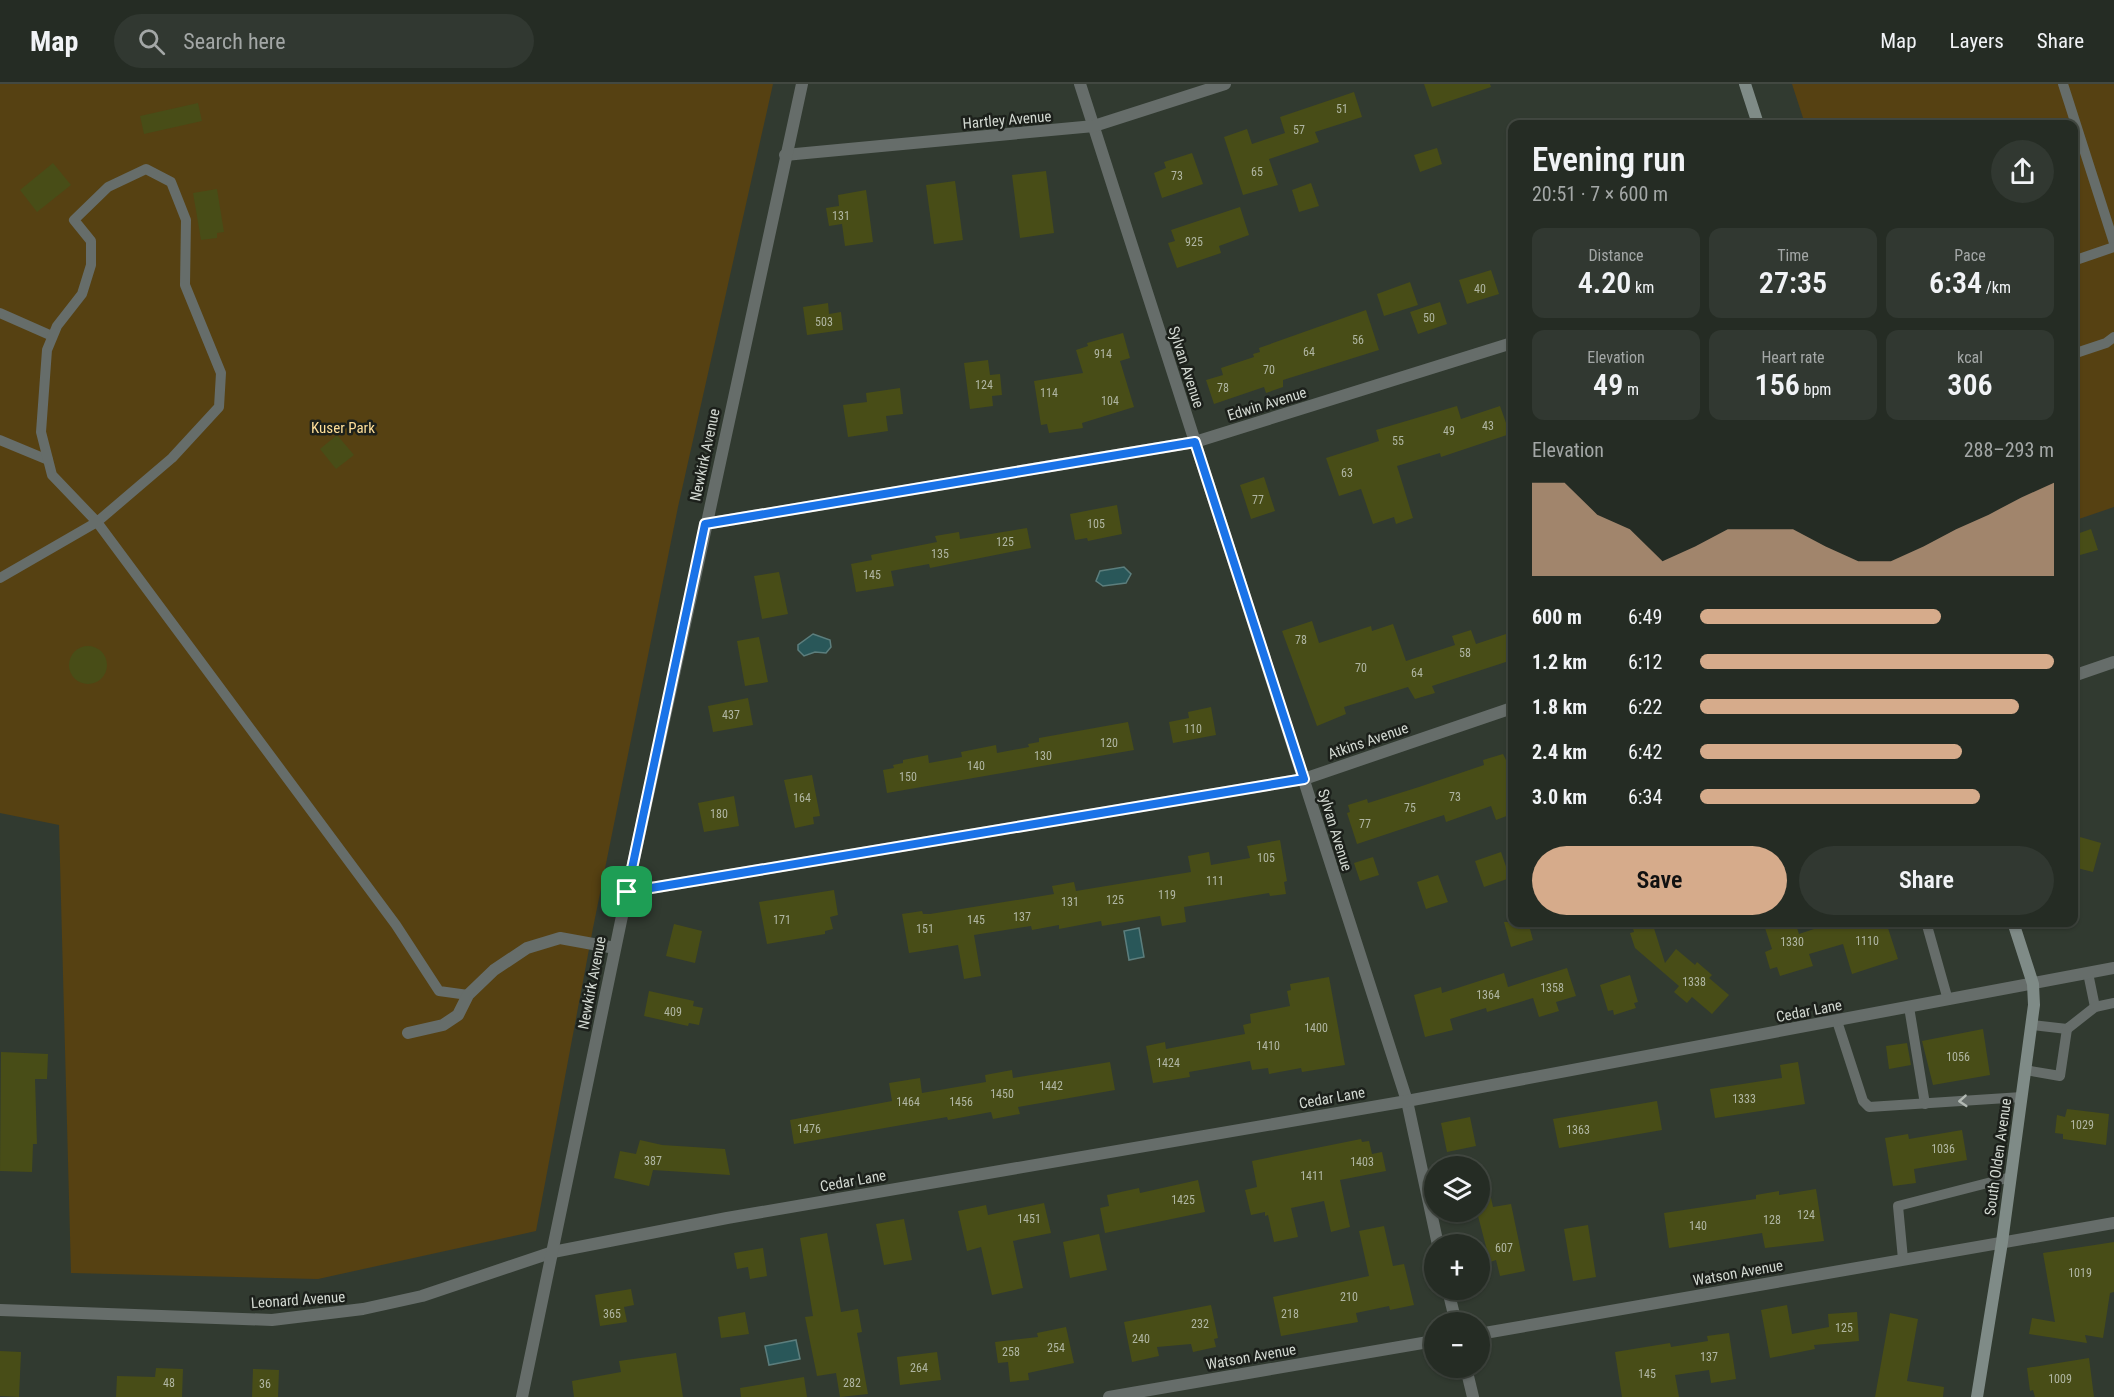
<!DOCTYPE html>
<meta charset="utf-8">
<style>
body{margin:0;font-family:"Roboto Condensed",sans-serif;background:#313831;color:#f1f3f6;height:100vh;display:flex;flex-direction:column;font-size:22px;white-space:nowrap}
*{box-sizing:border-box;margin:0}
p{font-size:20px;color:#a3a7a6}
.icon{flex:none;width:33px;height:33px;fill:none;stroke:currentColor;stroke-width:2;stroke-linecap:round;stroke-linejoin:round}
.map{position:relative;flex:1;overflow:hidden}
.panel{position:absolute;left:1508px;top:36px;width:570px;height:807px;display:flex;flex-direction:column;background:#252c24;border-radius:12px;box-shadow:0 2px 4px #0004,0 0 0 2px #424841}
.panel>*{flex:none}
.buttons{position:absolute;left:1424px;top:1072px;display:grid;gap:12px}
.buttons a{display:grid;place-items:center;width:66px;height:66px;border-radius:50%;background:#252c24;box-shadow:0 2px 4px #0004,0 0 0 2px #424841;font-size:30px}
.pin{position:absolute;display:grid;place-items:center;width:51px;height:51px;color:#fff;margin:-26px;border-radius:12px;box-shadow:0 3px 9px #0006}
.round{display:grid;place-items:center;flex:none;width:63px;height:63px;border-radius:32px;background:#313831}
.head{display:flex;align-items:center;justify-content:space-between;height:102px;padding:0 24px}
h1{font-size:33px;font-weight:600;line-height:45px}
.figures{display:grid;grid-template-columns:repeat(3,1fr);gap:9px;height:102px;padding:6px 24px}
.figures div{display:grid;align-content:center;border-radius:12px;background:#313831;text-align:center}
.figures b{font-size:30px;font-weight:600}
.figures small{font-size:16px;font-weight:400}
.figures p{font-size:16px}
.chart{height:168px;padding:12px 24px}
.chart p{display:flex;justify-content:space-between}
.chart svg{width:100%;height:108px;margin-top:6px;fill:#d6ab8b;opacity:.7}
.button{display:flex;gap:12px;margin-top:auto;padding:12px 24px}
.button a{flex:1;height:69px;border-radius:36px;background:#d6ab8b;color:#111;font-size:24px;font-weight:600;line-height:69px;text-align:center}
.button a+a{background:#313831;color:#f1f3f6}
ul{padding:0 24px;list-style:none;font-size:20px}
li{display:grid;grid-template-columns:96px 72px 1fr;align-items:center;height:45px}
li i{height:15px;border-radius:8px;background:#d6ab8b}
header{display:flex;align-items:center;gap:36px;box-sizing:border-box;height:84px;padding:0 30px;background:#252c24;border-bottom:2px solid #424841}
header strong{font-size:28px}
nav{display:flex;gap:33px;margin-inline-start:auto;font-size:21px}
.search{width:420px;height:54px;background:#313831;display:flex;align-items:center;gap:15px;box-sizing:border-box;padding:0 21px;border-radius:33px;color:#a3a7a6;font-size:22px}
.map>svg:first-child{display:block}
.green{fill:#564112}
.water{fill:#295759;stroke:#5c7e7d;stroke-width:1.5}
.building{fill:#484d17}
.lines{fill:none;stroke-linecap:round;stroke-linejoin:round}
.service{stroke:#666d6a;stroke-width:10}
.minor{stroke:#666d6a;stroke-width:12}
.tertiary{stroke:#666d6a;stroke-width:12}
.secondary{stroke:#7f8b87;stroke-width:12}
.oneway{stroke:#b2b9b3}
.route-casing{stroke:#fff;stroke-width:12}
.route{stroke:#1a73e8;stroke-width:8}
.labels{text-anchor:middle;stroke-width:5;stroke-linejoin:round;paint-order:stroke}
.number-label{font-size:12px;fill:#b0b6a3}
.street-label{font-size:15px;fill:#d3d9d2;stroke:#1c201b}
.park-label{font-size:15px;fill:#fede99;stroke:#1c201b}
</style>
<header>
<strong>Map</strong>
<div class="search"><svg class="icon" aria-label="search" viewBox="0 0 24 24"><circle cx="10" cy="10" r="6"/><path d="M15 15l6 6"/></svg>Search here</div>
<nav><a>Map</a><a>Layers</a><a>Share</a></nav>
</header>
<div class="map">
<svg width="2114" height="1313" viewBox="0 0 2114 1313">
<rect width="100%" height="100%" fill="#313a30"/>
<g class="green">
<polygon points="0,0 773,0 678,423 593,844 536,1147 318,1195 71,1189 59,741 0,729"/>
<polygon points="1792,0 2114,0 2114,423 2073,437 2073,40 1805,40"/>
</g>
<g class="water">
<polygon points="1124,483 1131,490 1126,499 1103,502 1096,497 1100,487"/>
<polygon points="813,550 830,556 831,563 826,569 815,568 804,572 798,566 798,561"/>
<polygon points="1139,844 1144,873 1129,876 1124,847"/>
<polygon points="796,1256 800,1275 769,1281 765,1262"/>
</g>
<g class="building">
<polygon points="1424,0 1490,0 1491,3 1432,23"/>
<polygon points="1354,8 1362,33 1315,48 1319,58 1269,75 1278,101 1243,111 1224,53 1247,45 1252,60 1285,49 1280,33"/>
<polygon points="198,19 202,37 144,50 140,32"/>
<polygon points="1437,64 1442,80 1420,88 1414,71"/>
<polygon points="1192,69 1203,100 1162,114 1154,89 1166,84 1164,78"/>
<polygon points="53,79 71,101 37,128 20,106"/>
<polygon points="1046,87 1054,149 1020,154 1012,91"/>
<polygon points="955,97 963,156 934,160 926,101"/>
<polygon points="1311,99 1319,122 1299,128 1292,106"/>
<polygon points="217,105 224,148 217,149 217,154 201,156 193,109"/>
<polygon points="866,106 873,158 845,162 842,140 829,142 826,124 839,122 838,111"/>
<polygon points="1240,123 1249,151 1219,162 1221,169 1177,184 1168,159 1175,157 1171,146"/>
<polygon points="1491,186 1499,210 1467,220 1459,196"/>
<polygon points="1410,198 1418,221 1384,232 1377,210"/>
<polygon points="1440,218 1447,240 1418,250 1410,228"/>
<polygon points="828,219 829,230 841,228 843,246 807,251 803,223"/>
<polygon points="1366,226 1379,266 1283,296 1283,303 1266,309 1264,303 1214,320 1206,296 1223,291 1221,284 1254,273 1253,270 1260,268 1259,264"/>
<polygon points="1123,249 1130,274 1120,277 1134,323 1082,339 1083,344 1049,349 1047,340 1041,341 1034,297 1083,289 1076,266 1088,262 1087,259"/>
<polygon points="988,276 990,291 1000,290 1002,311 992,312 993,322 970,325 964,279"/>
<polygon points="900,304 903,330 886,332 888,347 848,353 843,321 867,318 866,309"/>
<polygon points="1457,322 1461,335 1500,322 1510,350 1441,373 1440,369 1397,382 1413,434 1396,440 1394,433 1373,440 1361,405 1339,412 1326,374 1379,357 1376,346"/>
<polygon points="337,351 354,371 336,385 320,365"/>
<polygon points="1264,393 1275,427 1251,435 1240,401"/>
<polygon points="1117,421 1122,450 1088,457 1087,454 1075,456 1070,430"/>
<polygon points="1027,444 1031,464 930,484 929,480 891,487 894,502 856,508 851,480 872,476 871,471 937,458 935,452 959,448 960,455"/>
<polygon points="2091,445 2098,466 2080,471 2074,451"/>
<polygon points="779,488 788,530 762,535 754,492"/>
<polygon points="1312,537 1319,559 1371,542 1372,547 1393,540 1406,577 1455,561 1452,552 1471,546 1476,560 1512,548 1512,576 1432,602 1435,609 1415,615 1408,603 1344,623 1346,630 1317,642 1282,547"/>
<polygon points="759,553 768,598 745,602 737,557"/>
<circle cx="88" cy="581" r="19"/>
<polygon points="748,614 753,641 713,648 708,622"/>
<polygon points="1211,623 1216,651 1173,659 1169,638 1189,634 1188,628"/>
<polygon points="1128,638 1134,666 887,709 883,686 894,684 893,681 903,679 903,676 928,671 929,679 962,673 961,668 996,661 997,669 1029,663 1028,660 1039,658 1039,654"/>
<polygon points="1503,670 1512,688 1512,710 1506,712 1512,730 1496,736 1491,722 1446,738 1444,731 1357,760 1347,729 1350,728 1348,721 1367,715 1368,719 1419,703 1484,681 1483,676"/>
<polygon points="812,691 820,732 813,733 814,740 795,744 784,696"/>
<polygon points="734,712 739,742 704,748 698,719"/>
<polygon points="2073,751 2101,759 2093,788 2073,783"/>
<polygon points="1280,756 1287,797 1284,798 1286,810 1270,812 1269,809 1184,823 1186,838 1162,842 1160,832 1102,842 1101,837 1059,845 1059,841 1032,846 1031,842 974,851 981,892 964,895 958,861 909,869 902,830 922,827 923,830 930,830 1054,810 1052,802 1074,798 1076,807 1191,788 1188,772 1209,768 1211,781 1250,774 1247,762"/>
<polygon points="1501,768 1510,794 1484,803 1475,777"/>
<polygon points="1373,773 1379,791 1360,797 1354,779"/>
<polygon points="1438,791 1448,818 1426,825 1417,798"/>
<polygon points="834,806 838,831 830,833 833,845 825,847 825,850 767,860 759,818"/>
<polygon points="1504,838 1528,838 1533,856 1511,863"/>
<polygon points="1631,838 1652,838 1665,879 1676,865 1695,881 1697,878 1712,891 1709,894 1729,911 1712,930 1692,913 1687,919 1674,908 1679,902 1635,864 1630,849 1634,848"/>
<polygon points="1763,838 1795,838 1799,850 1835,838 1886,838 1898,875 1852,890 1843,860 1809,870 1813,882 1780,892 1777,883 1770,885 1765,868 1772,865"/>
<polygon points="674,840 702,847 695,879 666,872"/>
<polygon points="1567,884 1576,912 1556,918 1559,927 1539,933 1533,914 1487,928 1486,924 1450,935 1453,946 1425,953 1414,911 1441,903 1442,909 1504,889 1508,903"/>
<polygon points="1630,891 1638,918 1634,919 1636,924 1614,931 1613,926 1608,927 1600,901"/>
<polygon points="1329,893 1345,981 1302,988 1301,984 1269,990 1268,984 1252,986 1250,977 1189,988 1190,993 1153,999 1146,962 1165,958 1166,965 1245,950 1243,941 1251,939 1250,930 1290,922 1287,907 1291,906 1290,900"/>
<polygon points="649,907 694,917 693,922 703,924 699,941 689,939 688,942 644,932"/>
<polygon points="1983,945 1990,991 1933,1001 1922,957"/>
<polygon points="1907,959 1911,981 1889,985 1886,962"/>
<polygon points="1,968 48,970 47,995 35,995 37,1060 33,1060 32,1088 0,1087"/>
<polygon points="1110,978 1115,1006 1018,1023 1020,1030 993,1035 991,1028 948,1036 947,1033 794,1060 790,1036 892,1017 889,999 920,994 922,1009 986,998 985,991 1012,986 1013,994"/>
<polygon points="1798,978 1805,1020 1715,1034 1710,1005 1782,994 1780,981"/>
<polygon points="1657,1017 1662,1046 1559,1064 1553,1035"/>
<polygon points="2067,1025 2109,1030 2106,1061 2063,1055 2063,1050 2055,1049 2057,1031 2065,1033"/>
<polygon points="1470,1033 1476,1062 1447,1068 1441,1039"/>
<polygon points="1962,1046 1967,1076 1914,1085 1916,1099 1893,1102 1885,1054 1908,1050 1909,1055"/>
<polygon points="1361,1055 1362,1058 1369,1057 1372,1070 1382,1068 1386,1087 1340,1096 1350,1143 1331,1148 1324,1117 1291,1124 1298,1153 1274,1158 1268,1131 1265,1132 1265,1128 1251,1131 1245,1106 1257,1103 1252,1077"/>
<polygon points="640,1056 662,1061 725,1065 730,1091 653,1086 649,1102 614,1094 620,1067 636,1070"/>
<polygon points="1486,1091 1493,1123 1511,1120 1525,1187 1500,1192 1496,1176 1490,1178 1477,1128 1479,1128 1479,1092"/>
<polygon points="1198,1096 1205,1128 1105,1149 1100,1124 1109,1122 1107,1111 1139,1104 1140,1109"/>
<polygon points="1816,1105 1824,1157 1765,1164 1762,1149 1669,1164 1664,1129 1756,1115 1756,1111 1779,1107 1779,1111"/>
<polygon points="1044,1119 1051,1149 1013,1157 1023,1204 992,1211 981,1163 967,1167 958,1127 986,1121 988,1131"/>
<polygon points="904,1135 912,1176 884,1181 876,1140"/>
<polygon points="1588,1141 1596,1193 1573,1197 1564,1145"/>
<polygon points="1384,1142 1393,1182 1404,1180 1414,1221 1390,1226 1389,1222 1356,1229 1358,1238 1281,1252 1273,1213 1369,1192 1359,1147"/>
<polygon points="827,1149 841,1228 858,1225 862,1248 857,1249 868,1310 840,1313 836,1289 817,1292 805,1233 813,1232 800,1154"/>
<polygon points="1099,1150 1107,1186 1070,1194 1063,1158"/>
<polygon points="2114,1158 2114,1208 2110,1209 2103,1254 2085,1251 2087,1259 2029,1250 2032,1234 2055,1238 2043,1169"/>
<polygon points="763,1164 767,1192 750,1195 748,1183 737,1185 734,1169"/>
<polygon points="631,1205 634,1221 624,1223 627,1238 600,1242 595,1211"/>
<polygon points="1211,1221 1218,1254 1214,1255 1216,1263 1193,1268 1191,1260 1157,1263 1159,1272 1132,1278 1124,1238"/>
<polygon points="1787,1221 1792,1250 1829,1243 1828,1230 1857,1228 1859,1257 1814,1261 1815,1265 1770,1274 1761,1226"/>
<polygon points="745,1228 749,1250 721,1254 718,1233"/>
<polygon points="1890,1229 1918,1235 1907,1297 1944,1303 1943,1313 1875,1313"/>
<polygon points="1066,1243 1074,1279 1028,1289 1029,1296 1010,1298 1008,1278 998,1279 995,1258 1038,1253 1037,1249"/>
<polygon points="1729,1249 1736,1295 1711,1299 1709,1286 1675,1291 1679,1313 1622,1313 1615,1268 1670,1259 1671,1263 1708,1257 1707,1252"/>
<polygon points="0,1267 21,1268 19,1313 0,1312"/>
<polygon points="937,1268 941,1296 900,1301 897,1273"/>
<polygon points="676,1269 683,1313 574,1313 572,1297 621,1288 619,1277"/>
<polygon points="2089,1274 2094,1313 2035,1313 2033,1306 2030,1307 2027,1284"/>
<polygon points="156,1284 183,1285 182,1313 116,1313 117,1292 155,1293"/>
<polygon points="253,1285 279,1286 278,1313 252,1313"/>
<polygon points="804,1293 807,1313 741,1313 740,1304"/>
</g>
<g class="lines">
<g class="service">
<polyline points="2063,0 2114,159"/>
<polyline points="2073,177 2114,163"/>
<polyline points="0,229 52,252"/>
<polyline points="2073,270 2106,259 2114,253"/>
<polyline points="0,356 48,376"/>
<polyline points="0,494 97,438 172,374 219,323 221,289 185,201 186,136 171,98 146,85 108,103 74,136 91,157 91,181 82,210 57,242 47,266 41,348 52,391 97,438 396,841 439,907 468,911"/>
<polyline points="1926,838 1948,916"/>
<polyline points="2088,889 2095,923"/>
<polyline points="1909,923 1925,1020"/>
<polyline points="1837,937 1863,1017 1869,1023 2022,1013"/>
<polyline points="2032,941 2067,945 2095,923 2114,919"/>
<polyline points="2025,986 2060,992 2067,945"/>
<polyline points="1903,1175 1898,1122 2011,1093"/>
</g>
<g class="minor">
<polyline points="1080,0 1407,1017 1438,1161"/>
<polyline points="785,71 1094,42 1225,0"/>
<polyline points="705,440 1195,358 1512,259"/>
<polyline points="2073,592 2114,578"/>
<polyline points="627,808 1304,695 1512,624"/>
<polyline points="408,949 443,941 458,931 468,911 494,886 527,864 560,854 615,864"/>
<polyline points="1448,1206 1456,1239"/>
<polyline points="1479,1250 2114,1139"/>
<polyline points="1466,1284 1473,1313"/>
<polyline points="1109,1313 1434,1257"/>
</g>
<g class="tertiary">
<polyline points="0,1226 272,1236 363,1225 422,1212 553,1168 727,1134 1407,1017 2114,884"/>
<polyline points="522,1313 627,808 802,0"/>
</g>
<g class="secondary">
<polyline points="1745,0 1758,40"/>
<polyline points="1977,1313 2002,1158 2034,921 2033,900 2013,838"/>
</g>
</g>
<defs><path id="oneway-chevron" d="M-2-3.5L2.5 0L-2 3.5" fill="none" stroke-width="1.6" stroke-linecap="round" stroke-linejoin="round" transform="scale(1.5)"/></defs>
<use class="oneway" href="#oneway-chevron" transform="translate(1963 1017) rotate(176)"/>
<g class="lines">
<defs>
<polygon id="route" points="1195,358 1304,695 627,808 705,440"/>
</defs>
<use href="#route" class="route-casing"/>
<use href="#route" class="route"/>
</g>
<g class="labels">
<g class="number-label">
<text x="1342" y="29">51</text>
<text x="1299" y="50">57</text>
<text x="1257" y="92">65</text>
<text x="1177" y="96">73</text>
<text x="841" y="136">131</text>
<text x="1194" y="162">925</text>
<text x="1480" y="209">40</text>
<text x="1429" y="238">50</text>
<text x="824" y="242">503</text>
<text x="1358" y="260">56</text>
<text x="1309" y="272">64</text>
<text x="1103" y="274">914</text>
<text x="1269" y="290">70</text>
<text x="984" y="305">124</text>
<text x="1223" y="308">78</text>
<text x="1049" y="313">114</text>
<text x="1110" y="321">104</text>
<text x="1488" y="346">43</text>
<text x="1449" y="351">49</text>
<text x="1398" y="361">55</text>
<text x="1347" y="393">63</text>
<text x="1258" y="420">77</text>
<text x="1096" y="444">105</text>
<text x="1005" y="462">125</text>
<text x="940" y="474">135</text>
<text x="872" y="495">145</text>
<text x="1301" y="560">78</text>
<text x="1465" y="573">58</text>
<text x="1361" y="588">70</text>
<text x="1417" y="593">64</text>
<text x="731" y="635">437</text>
<text x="1193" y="649">110</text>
<text x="1109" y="663">120</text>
<text x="1043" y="676">130</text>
<text x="976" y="686">140</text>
<text x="908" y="697">150</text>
<text x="1455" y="717">73</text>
<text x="802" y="718">164</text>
<text x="1410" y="728">75</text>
<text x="719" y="734">180</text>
<text x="1365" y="744">77</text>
<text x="1266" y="778">105</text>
<text x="1215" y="801">111</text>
<text x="1167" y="815">119</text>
<text x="1115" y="820">125</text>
<text x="1070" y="822">131</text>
<text x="1022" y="837">137</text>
<text x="782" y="840">171</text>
<text x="976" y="840">145</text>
<text x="925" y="849">151</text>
<text x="1867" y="861">1110</text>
<text x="1792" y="862">1330</text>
<text x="1694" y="902">1338</text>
<text x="1552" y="908">1358</text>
<text x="1488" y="915">1364</text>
<text x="673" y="932">409</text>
<text x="1316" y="948">1400</text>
<text x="1268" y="966">1410</text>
<text x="1958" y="977">1056</text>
<text x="1168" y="983">1424</text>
<text x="1051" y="1006">1442</text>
<text x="1002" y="1014">1450</text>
<text x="1744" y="1019">1333</text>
<text x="908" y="1022">1464</text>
<text x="961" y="1022">1456</text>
<text x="2082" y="1045">1029</text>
<text x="809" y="1049">1476</text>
<text x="1578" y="1050">1363</text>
<text x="1943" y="1069">1036</text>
<text x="653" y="1081">387</text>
<text x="1362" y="1082">1403</text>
<text x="1312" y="1096">1411</text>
<text x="1183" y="1120">1425</text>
<text x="1806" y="1135">124</text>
<text x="1029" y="1139">1451</text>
<text x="1772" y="1140">128</text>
<text x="1698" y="1146">140</text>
<text x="1504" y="1168">607</text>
<text x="2080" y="1193">1019</text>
<text x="1349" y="1217">210</text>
<text x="612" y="1234">365</text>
<text x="1290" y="1234">218</text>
<text x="1200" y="1244">232</text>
<text x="1844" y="1248">125</text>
<text x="1141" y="1259">240</text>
<text x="1056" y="1268">254</text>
<text x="1011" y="1272">258</text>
<text x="1709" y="1277">137</text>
<text x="919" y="1288">264</text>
<text x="1647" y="1294">145</text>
<text x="2060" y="1299">1009</text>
<text x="169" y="1303">48</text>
<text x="852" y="1303">282</text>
<text x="265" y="1304">36</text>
</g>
<g class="street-label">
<text transform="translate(1007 36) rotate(-5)" y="5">Hartley Avenue</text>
<text transform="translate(1186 283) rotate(72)" y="5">Sylvan Avenue</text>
<text transform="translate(1267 320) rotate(-17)" y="5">Edwin Avenue</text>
<text transform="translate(705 371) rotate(-78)" y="5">Newkirk Avenue</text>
<text transform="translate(1368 657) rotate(-19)" y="5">Atkins Avenue</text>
<text transform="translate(1335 746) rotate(73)" y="5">Sylvan Avenue</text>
<text transform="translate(592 899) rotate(-79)" y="5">Newkirk Avenue</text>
<text transform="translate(1809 927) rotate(-11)" y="5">Cedar Lane</text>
<text transform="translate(1332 1014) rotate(-10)" y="5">Cedar Lane</text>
<text transform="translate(1998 1073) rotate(-82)" y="5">South Olden Avenue</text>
<text transform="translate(853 1097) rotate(-10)" y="5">Cedar Lane</text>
<text transform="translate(1738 1189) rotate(-10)" y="5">Watson Avenue</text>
<text transform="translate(298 1216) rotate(-4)" y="5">Leonard Avenue</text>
<text transform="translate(1251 1273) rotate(-10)" y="5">Watson Avenue</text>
</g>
<g class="park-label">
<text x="343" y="349">Kuser Park</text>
</g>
</g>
</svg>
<div class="buttons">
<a><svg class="icon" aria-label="layers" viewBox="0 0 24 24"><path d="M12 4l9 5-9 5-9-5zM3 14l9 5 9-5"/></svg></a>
<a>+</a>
<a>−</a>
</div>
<div class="pin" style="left:627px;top:808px;background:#1e9e55"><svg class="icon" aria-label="arrive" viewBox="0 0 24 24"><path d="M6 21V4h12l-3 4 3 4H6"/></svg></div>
<section class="panel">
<div class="head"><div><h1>Evening run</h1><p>20:51 · 7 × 600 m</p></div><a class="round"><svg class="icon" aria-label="share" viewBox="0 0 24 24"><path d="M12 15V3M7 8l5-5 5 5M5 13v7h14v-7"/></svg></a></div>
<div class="figures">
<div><p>Distance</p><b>4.20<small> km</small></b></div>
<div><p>Time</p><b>27:35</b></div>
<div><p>Pace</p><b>6:34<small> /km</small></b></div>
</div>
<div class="figures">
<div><p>Elevation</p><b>49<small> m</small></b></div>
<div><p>Heart rate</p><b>156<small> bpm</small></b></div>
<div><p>kcal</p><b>306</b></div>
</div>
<div class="chart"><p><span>Elevation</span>288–293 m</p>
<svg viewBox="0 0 160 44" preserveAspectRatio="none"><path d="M0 44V6L10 6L20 19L30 25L40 38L50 32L60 25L70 25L80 25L90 32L100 38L110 38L120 32L130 25L140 19L150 12L160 6V44z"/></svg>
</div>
<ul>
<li><b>600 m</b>6:49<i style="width:68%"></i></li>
<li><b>1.2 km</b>6:12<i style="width:100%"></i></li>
<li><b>1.8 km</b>6:22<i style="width:90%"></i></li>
<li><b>2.4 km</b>6:42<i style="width:74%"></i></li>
<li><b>3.0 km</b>6:34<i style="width:79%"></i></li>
</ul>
<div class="button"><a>Save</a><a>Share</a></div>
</section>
</div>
